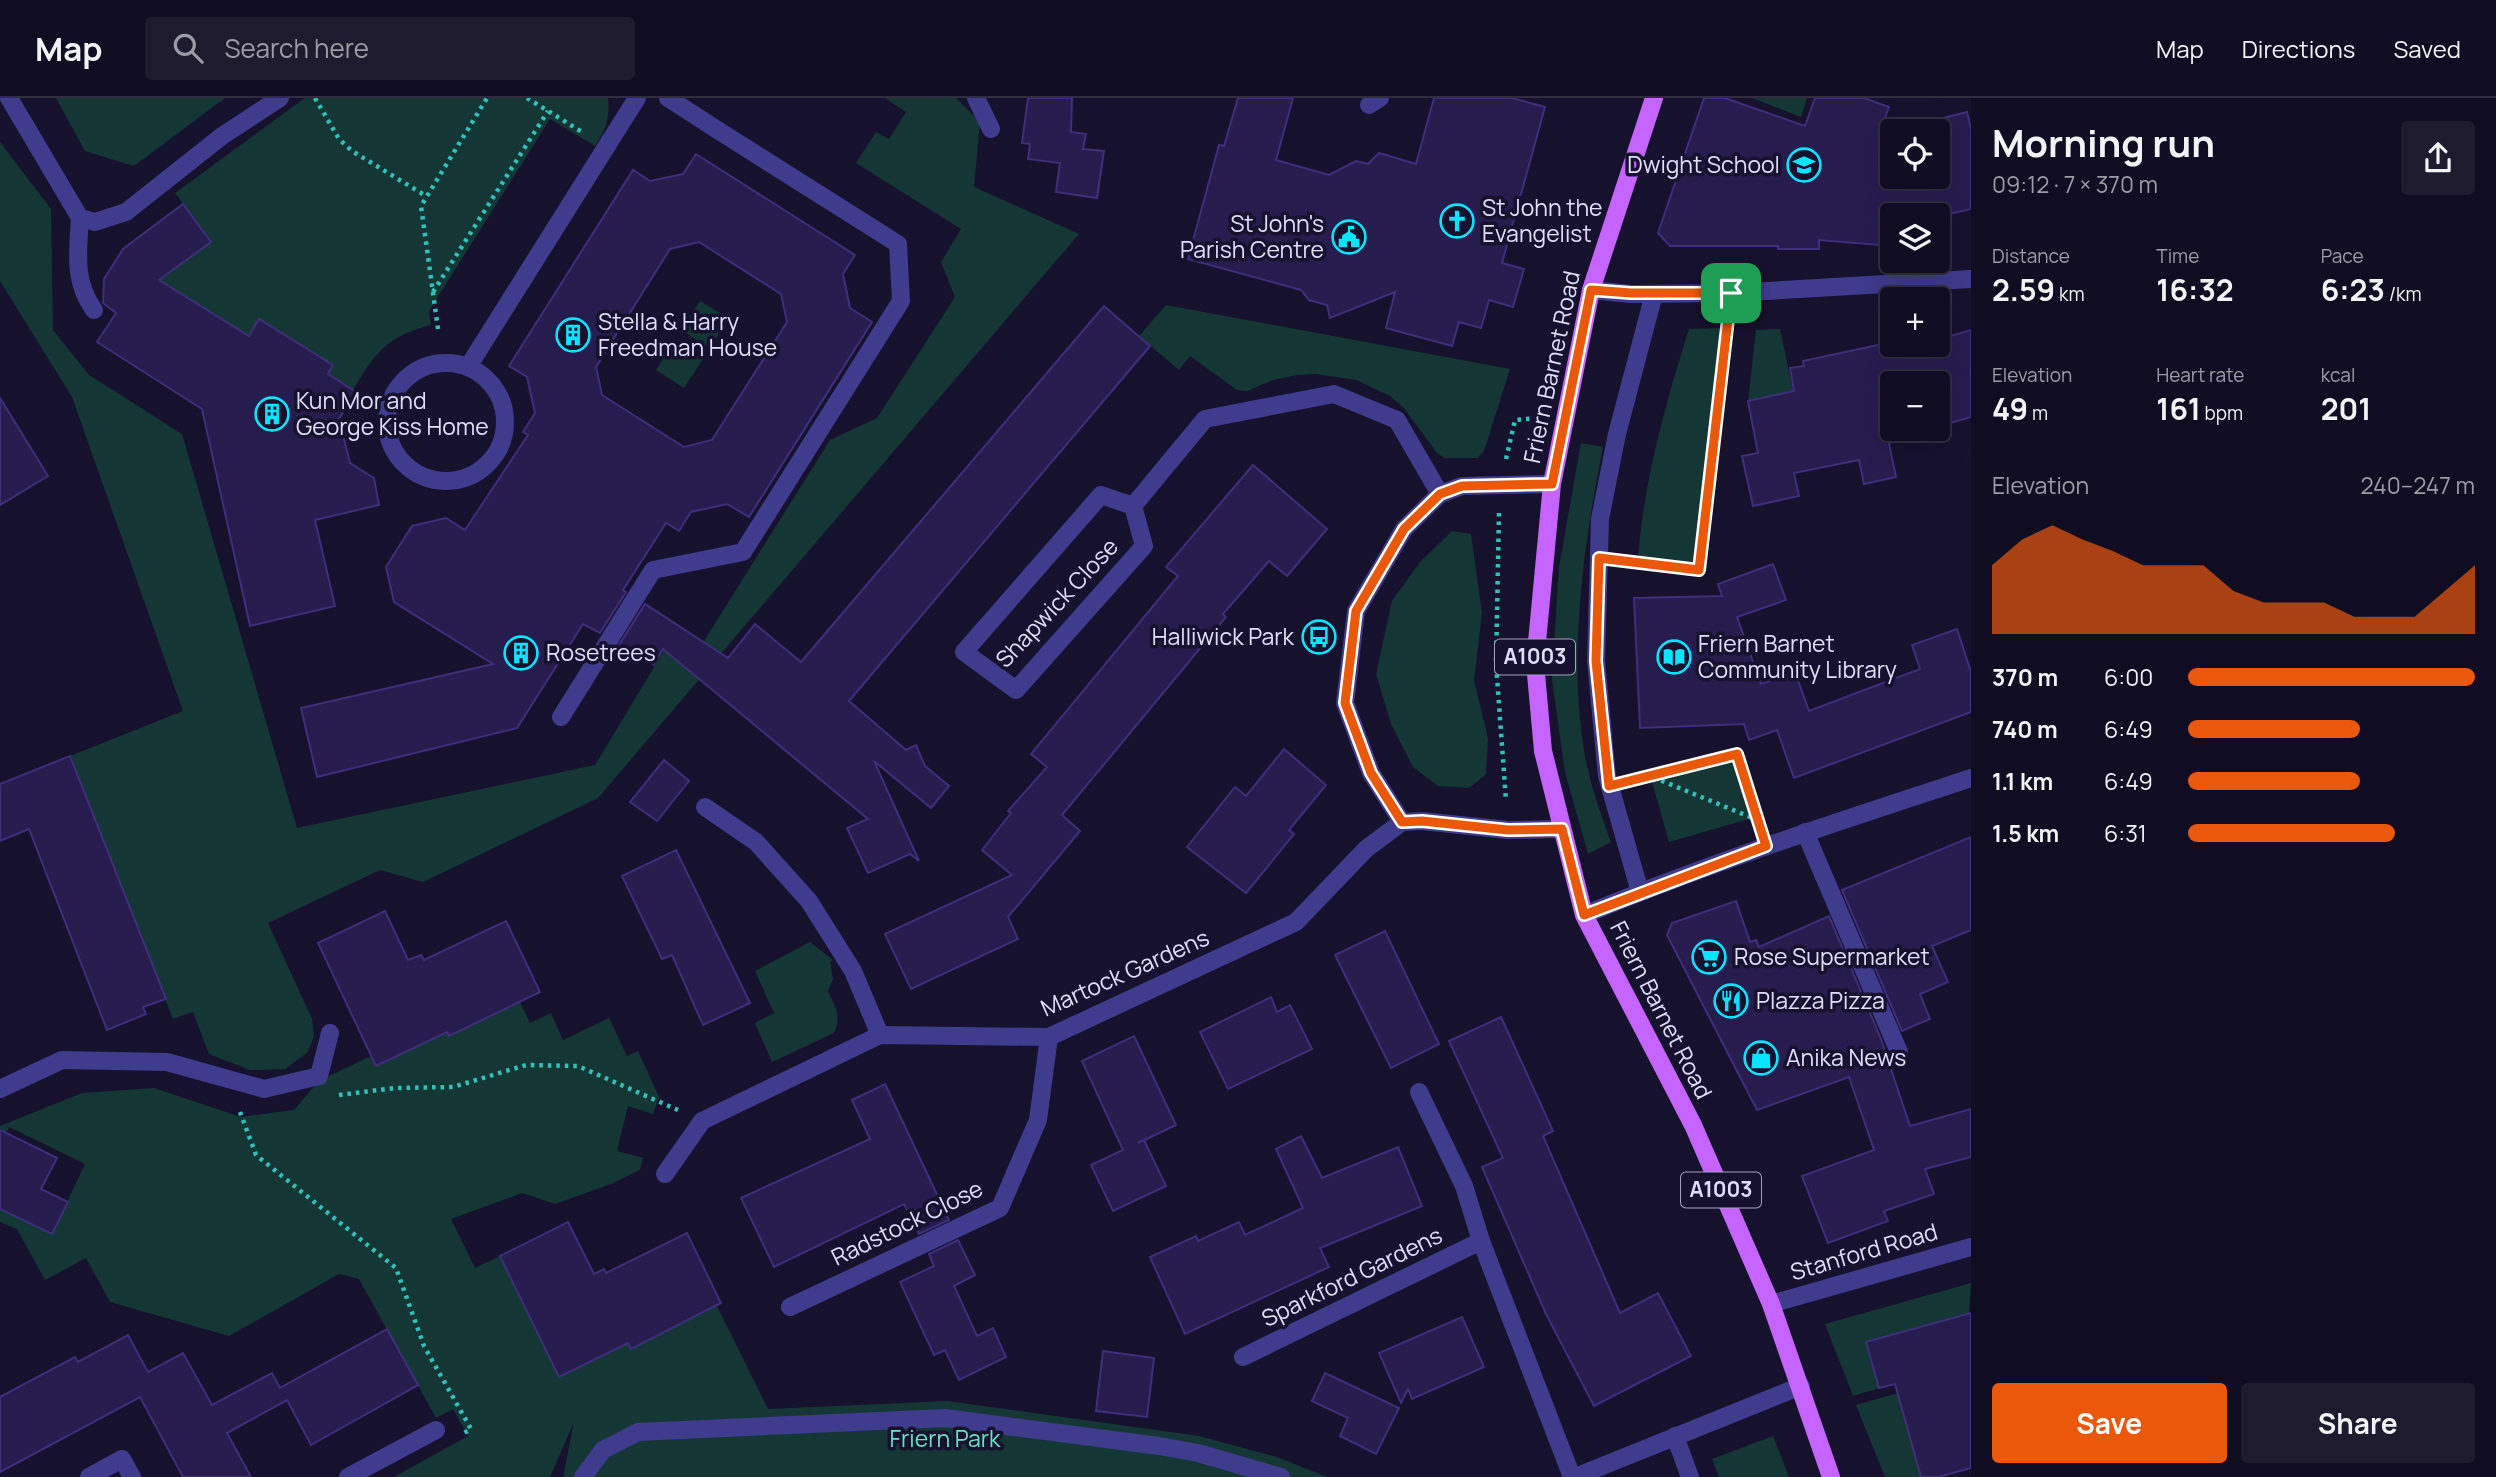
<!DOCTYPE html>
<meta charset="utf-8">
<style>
body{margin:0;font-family:Manrope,sans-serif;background:#1e1b2f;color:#f1f3f6;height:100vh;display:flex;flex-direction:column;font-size:26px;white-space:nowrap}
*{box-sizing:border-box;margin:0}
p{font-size:23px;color:#9c9ca5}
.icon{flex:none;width:38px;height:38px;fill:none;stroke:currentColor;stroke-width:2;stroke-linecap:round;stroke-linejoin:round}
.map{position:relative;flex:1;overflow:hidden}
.details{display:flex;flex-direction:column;background:#100d22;width:525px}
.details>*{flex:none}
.controls{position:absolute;left:1880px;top:21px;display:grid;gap:14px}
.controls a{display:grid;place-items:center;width:70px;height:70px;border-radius:7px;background:#100d22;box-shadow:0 7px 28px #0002,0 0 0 2px #302d40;font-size:35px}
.pin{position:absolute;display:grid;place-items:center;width:60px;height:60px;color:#fff;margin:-30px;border-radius:14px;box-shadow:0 4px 10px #0006}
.round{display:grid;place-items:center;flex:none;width:74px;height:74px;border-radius:7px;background:#1e1b2f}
.headline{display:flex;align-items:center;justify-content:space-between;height:119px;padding:0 21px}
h1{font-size:38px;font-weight:700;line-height:52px}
.stats{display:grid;grid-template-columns:repeat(3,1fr);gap:10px;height:119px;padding:7px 21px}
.stats div{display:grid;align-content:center}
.stats b{font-size:30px;font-weight:700}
.stats small{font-size:19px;font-weight:400}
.stats p{font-size:19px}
.chart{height:196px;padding:14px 21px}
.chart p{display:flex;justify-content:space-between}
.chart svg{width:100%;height:126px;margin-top:7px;fill:#ea580c;opacity:.7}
.cta{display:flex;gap:14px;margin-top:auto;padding:14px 21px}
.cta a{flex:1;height:80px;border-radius:7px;background:#ea580c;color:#fff;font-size:28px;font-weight:700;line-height:80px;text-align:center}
.cta a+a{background:#1e1b2f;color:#f1f3f6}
ul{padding:0 21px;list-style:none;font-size:23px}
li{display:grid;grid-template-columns:112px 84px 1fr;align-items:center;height:52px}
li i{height:18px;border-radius:9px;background:#ea580c}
header{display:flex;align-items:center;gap:42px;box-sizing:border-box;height:98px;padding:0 35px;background:#100d22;border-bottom:2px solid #302d40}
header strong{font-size:33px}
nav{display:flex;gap:38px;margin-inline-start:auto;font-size:24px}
.search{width:490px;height:63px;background:#1e1b2f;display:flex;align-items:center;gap:18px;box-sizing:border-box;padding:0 24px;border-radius:7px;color:#9c9ca5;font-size:26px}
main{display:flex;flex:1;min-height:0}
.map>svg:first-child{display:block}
.green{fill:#143736}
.building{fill:#271c4e;stroke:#3e2e7b;stroke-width:2;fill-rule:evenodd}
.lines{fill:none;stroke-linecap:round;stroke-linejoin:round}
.path{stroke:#2ec2ba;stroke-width:4.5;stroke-dasharray:3.5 5;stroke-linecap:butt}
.lane{stroke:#3f3b8d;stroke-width:18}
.street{stroke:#3f3b8d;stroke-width:18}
.primary{stroke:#c664ff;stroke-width:18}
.route-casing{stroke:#fff;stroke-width:14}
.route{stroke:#ea580c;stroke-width:9}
.labels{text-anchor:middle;stroke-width:7;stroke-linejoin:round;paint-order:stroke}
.shield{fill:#16112d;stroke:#a4a0c0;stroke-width:2}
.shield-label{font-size:21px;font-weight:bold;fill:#e1ddff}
.poi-label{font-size:23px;fill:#e1ddff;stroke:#16112d;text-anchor:start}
.street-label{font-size:23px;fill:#e1ddff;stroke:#16112d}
.park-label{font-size:23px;fill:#64e4c5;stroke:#16112d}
</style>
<header>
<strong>Map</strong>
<div class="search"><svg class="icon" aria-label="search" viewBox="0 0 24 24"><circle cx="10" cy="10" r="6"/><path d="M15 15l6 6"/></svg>Search here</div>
<nav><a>Map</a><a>Directions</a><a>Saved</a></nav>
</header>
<main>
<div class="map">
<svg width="1971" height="1379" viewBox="0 0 1971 1379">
<rect width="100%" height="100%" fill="#16112d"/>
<g class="green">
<polygon points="56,0 225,0 134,68 85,53"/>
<path d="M 305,0 L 608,0 C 610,19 606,32 595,48 L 550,21 L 429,213 L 431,227 C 387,238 375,255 353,292 L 328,276 L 333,267 L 259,221 L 249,238 L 159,182 L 211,144 L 175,95 Z"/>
<polygon points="885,0 956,0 980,24 974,89 1079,136 598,700 423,784 380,772 268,825 312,921 314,939 307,955 285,971 250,972 209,956 193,914 173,921 70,658 183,613 72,299 0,183 0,44 51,111 53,232 89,277 182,336 297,730 595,667 665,551 693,537 704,543 830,342 877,320 955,199 941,164 961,131 856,65 876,34 889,41 906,14"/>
<polygon points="1752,0 1807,0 1801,19"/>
<polygon points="700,203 728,220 710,250 681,232"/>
<polygon points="1166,207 1510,271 1484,353 1477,360 1445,360 1437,355 1404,310 1390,298 1356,282 1316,276 1297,277 1273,282 1247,293 1237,292 1190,258 1179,272 1139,238"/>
<path d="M 1722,230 L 1695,467 L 1638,461 C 1644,381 1665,307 1689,231 Z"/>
<polygon points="1780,231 1793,293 1748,303 1756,232"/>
<polygon points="674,243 703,261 684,290 656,272"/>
<path d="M 1581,345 L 1603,349 C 1584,444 1568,555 1584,652 C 1589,684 1600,714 1611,744 L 1588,756 L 1565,674 L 1552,582 L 1559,469 Z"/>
<polygon points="1452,433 1471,436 1482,515 1474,582 1488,641 1486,676 1469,690 1438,688 1413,669 1391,626 1376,576 1392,503 1420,464"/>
<polygon points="1739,650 1759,718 1669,744 1649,673"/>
<path d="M 810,844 L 833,862 L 830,864 L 833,881 L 828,893 C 835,909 842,919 834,935 L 772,964 L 755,925 L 774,915 L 755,873 Z"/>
<polygon points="520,904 530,925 551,915 563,942 609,920 627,958 638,953 659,999 653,1016 628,1008 617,1053 643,1060 640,1072 611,1086 555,1106 522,1095 451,1121 475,1170 500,1158 559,1279 628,1245 632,1250 717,1208 768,1311 947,1303 1199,1338 1277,1359 1327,1379 563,1379 574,1324 550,1379 394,1379 468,1338 453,1311 436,1320 359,1181 339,1176 229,1238 110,1204 86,1160 45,1182 17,1131 0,1124 0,1111 52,1136 85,1066 9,1029 0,1047 0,1028 82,995 154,990 241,1019 294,1012 319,983 371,958 447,934 449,938"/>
<polygon points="1971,1185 1969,1215 1866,1244 1879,1290 1853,1298 1825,1226"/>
<polygon points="1898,1295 1921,1379 1885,1379 1856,1307"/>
<polygon points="1773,1338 1789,1379 1719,1379 1712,1361"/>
</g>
<g class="building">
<polygon points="1028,0 1072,0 1071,34 1086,36 1083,51 1104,53 1097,100 1056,94 1060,65 1028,61 1030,46 1022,45"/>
<polygon points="1238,0 1293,0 1276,62 1329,77 1356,63 1368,66 1379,55 1416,66 1434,0 1512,0 1545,9 1502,165 1524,171 1513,209 1489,202 1481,230 1459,224 1452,248 1386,230 1395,194 1330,220 1327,207 1309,202 1301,192 1188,161 1219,47 1224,48"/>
<polygon points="1704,0 1725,0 1805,28 1815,0 1864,0 1889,9 1879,36 1892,33 1892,79 1937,79 1937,33 1892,33 1967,14 1971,31 1971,111 1937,119 1892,117 1892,148 1819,142 1819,151 1778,151 1778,148 1670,148 1658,135"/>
<path d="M 696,56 L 855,157 L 843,176 L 850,210 L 872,224 L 749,419 L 727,406 L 691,414 L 679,433 L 666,425 L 623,492 L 626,494 L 600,535 L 583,526 L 517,630 L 317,679 L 301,610 L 493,566 L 394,504 L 386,469 L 412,428 L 446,420 L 465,432 L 528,337 L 523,334 L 535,315 L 527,279 L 509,268 L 633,72 L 650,83 L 683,76 ZM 699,144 L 781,196 L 787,224 L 712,342 L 684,349 L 602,297 L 596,269 L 670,151 Z"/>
<polygon points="183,106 211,144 159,182 249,238 259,221 333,267 328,276 356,294 339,321 350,365 374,380 379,407 315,422 335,508 250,528 202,311 97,244 116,215 103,205 104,181 123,151"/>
<polygon points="1104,208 1150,248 849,603 906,652 916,647 925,668 949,688 931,710 874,663 919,763 910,756 868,775 847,730 868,721 663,551 654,567 619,547 645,506 728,560 755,526 801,564"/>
<polygon points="1971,232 1971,319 1937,329 1937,285 1892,285 1892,331 1933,331 1889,345 1896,379 1864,386 1859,362 1794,375 1799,398 1753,408 1742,358 1758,355 1748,303 1794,293 1790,270 1804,268 1803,263 1892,244 1892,247 1937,247 1937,242"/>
<polygon points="0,300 48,378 0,407"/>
<polygon points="1253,367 1327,431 1287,478 1269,463 1223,516 1226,519 1062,717 1080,733 1008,819 1018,841 911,891 885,836 1012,777 982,752 1011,715 1008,713 1047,669 1031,656 1178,478 1166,469"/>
<polygon points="1773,466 1786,502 1737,519 1761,586 1795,574 1809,613 1920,571 1912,547 1957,531 1971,574 1971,614 1794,680 1777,632 1749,642 1744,626 1640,630 1634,500 1722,498 1718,486"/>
<polygon points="1284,651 1326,687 1289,732 1294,736 1246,795 1187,749 1235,689 1246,698"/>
<polygon points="70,658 166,901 143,909 146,916 107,932 29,731 0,743 0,686"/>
<polygon points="664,662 689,683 657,723 630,704"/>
<polygon points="1971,739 1971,832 1932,848 1948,884 1920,896 1930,921 1902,933 1842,792"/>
<polygon points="676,752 750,905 703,927 672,857 662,861 622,778"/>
<polygon points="1736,803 1750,844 1756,842 1759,849 1829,818 1881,941 1910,1028 1971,1011 1971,1059 1925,1071 1934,1096 1884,1113 1888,1123 1828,1145 1802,1078 1874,1052 1849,979 1757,1012 1667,837 1672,825"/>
<polygon points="385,813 408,862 421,857 424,862 506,823 540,894 449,938 447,934 376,968 318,845"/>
<polygon points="1385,833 1439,946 1391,970 1335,857"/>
<polygon points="1271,899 1277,914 1290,907 1312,951 1228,991 1200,934"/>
<polygon points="1501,919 1553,1033 1543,1038 1620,1215 1658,1195 1691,1258 1594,1308 1546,1216 1482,1069 1503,1060 1449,943"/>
<polygon points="1134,938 1176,1027 1138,1045 1144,1042 1166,1088 1113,1113 1091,1067 1123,1052 1082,963"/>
<polygon points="885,986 949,1122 919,1136 904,1106 774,1169 741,1100 870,1041 852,1002"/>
<polygon points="0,1032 57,1060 41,1091 68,1104 52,1136 0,1111"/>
<polygon points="1301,1038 1322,1080 1398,1049 1422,1108 1320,1150 1329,1169 1185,1236 1150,1159 1196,1138 1198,1143 1239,1124 1245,1137 1303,1110 1276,1051"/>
<polygon points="568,1124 594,1176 604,1171 606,1175 687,1135 721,1205 631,1251 628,1245 559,1279 500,1158"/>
<polygon points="958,1142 975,1177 954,1188 977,1238 993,1230 1006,1259 959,1282 945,1252 934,1257 900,1184 934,1168 929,1156"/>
<polygon points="1971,1215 1971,1370 1938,1379 1921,1379 1895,1286 1879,1290 1866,1244"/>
<polygon points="1462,1219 1484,1269 1412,1301 1408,1291 1401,1305 1379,1255"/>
<polygon points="387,1231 418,1287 311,1347 287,1302 227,1335 251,1379 183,1379 140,1299 0,1374 0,1299 75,1259 78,1264 128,1237 148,1274 183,1255 212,1307 272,1275 280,1290"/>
<polygon points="1103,1253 1154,1260 1147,1319 1096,1313"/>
<polygon points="1325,1275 1399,1310 1376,1356 1340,1338 1348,1320 1312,1303"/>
</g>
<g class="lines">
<g class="path">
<polyline points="315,0 339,41 352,53 426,98"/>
<polyline points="527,0 582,34"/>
<polyline points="433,194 548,13"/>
<polyline points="438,231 421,108 487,0"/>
<polyline points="1506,361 1515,322 1538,320"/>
<polyline points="1499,415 1496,565 1506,703"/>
<polyline points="1625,463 1699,472 1727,224"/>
<polyline points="1651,678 1736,656 1754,720"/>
<polyline points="1637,681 1650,678 1755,721"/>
<polyline points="339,997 395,990 453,989 526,967 578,968 678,1012"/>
<polyline points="240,1014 256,1057 396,1170 424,1248 471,1331 462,1336"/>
</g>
<g class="lane">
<polyline points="976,0 991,31"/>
<polyline points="1369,7 1380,0"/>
<path d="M 80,120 C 78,154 73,183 94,212"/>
<circle cx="446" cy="324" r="59"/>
<polyline points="468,269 637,0"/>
<polyline points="561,619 653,472 743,454 901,203 898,146 716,31"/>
<polyline points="1805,734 1899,954"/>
<polyline points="1419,994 1464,1088"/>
<polyline points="1675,1338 1690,1379"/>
<polyline points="583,1379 603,1352 638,1334 945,1320 1159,1348 1198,1355 1281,1379"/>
</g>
<g class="street">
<polyline points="9,0 80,120 95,124 126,114 222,38 280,0"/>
<polyline points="668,0 716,31"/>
<polyline points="1591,192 1631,196 1731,195 1971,181"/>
<polyline points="1133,408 1144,448 1016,592 964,554 1101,397 1133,408 1205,321 1334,296 1397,322 1440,396"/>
<polyline points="705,709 756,744 809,803 853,873 880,937"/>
<polyline points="1402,724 1371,675 1345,605 1356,513 1404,431 1440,396 1462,388 1552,386"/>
<polyline points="1640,794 1607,678 1596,563 1600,421 1617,336 1654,196"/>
<path d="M 1584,817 C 1711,764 1841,723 1971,680"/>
<polyline points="0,991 62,962 167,964 264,991 319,978 330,935"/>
<polyline points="665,1076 702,1023 880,937 1049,939 1296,824 1366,751 1402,724 1422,723 1508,732 1562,731"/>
<polyline points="1464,1088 1481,1143"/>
<polyline points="1771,1206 1971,1149"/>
<polyline points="790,1209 1000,1110 1038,1022 1049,939"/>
<polyline points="1243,1259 1481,1143 1572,1379"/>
<polyline points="89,1379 122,1361 132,1379"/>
<polyline points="348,1379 436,1332"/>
<polyline points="1575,1379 1801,1288"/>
</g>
<polyline class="primary" points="1654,0 1591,192 1552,386 1535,565 1543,653 1584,817 1693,1027 1771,1206 1831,1379"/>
</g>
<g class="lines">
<defs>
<polygon id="route" points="1591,192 1631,195 1731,195 1699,472 1599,460 1596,563 1609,688 1737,656 1766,748 1584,817 1562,731 1508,732 1422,723 1402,724 1371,675 1345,605 1356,513 1404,431 1440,396 1462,388 1552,386"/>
</defs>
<use href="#route" class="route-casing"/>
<use href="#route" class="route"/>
</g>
<defs>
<symbol id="school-ring" viewBox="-11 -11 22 22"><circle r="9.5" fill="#16112d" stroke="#09e4ff" stroke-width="1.5"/><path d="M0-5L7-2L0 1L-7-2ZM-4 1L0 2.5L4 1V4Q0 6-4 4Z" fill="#09e4ff"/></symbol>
<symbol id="church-ring" viewBox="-11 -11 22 22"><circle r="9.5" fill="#16112d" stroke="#09e4ff" stroke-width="1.5"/><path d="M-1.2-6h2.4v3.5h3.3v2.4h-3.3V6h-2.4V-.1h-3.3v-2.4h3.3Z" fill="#09e4ff"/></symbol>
<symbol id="civic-ring" viewBox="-11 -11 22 22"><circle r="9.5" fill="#16112d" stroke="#09e4ff" stroke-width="1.5"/><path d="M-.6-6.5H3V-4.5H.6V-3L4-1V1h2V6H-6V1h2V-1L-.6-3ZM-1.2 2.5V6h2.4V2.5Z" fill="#09e4ff"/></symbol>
<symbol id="building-ring" viewBox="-11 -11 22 22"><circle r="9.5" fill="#16112d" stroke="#09e4ff" stroke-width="1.5"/><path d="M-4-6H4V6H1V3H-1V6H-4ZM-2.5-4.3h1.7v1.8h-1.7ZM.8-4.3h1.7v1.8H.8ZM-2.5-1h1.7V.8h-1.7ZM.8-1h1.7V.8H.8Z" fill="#09e4ff"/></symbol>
<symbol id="bus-ring" viewBox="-11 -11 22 22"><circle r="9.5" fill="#16112d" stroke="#09e4ff" stroke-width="1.5"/><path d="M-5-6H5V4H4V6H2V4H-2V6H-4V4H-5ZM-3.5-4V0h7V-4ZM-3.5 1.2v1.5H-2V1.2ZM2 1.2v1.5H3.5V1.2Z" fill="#09e4ff"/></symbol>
<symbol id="library-ring" viewBox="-11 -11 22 22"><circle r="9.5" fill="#16112d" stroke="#09e4ff" stroke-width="1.5"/><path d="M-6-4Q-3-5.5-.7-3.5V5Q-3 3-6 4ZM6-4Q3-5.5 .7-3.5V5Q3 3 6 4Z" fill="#09e4ff"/></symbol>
<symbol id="supermarket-ring" viewBox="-11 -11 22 22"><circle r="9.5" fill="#16112d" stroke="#09e4ff" stroke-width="1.5"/><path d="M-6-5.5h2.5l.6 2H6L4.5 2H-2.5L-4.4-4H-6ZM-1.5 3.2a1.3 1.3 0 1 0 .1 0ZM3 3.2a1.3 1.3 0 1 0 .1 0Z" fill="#09e4ff"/></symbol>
<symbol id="restaurant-ring" viewBox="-11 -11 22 22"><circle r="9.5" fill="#16112d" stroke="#09e4ff" stroke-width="1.5"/><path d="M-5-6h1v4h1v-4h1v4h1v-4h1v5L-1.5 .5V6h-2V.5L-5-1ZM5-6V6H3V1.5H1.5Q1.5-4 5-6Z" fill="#09e4ff"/></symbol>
<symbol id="shop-ring" viewBox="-11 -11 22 22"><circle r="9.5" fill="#16112d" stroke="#09e4ff" stroke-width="1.5"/><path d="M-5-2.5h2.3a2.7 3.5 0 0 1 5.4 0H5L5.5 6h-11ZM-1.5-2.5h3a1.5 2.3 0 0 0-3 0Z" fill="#09e4ff"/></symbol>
</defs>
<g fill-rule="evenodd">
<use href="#school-ring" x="1785" y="48" width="38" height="38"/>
<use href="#church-ring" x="1438" y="104" width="38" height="38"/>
<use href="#civic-ring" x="1330" y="120" width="38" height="38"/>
<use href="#building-ring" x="554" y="218" width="38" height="38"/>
<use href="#building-ring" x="253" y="297" width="38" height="38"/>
<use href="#bus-ring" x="1300" y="520" width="38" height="38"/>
<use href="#building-ring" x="502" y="536" width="38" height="38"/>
<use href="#library-ring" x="1655" y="540" width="38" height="38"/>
<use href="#supermarket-ring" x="1690" y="840" width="38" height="38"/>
<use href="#restaurant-ring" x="1712" y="884" width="38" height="38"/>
<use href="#shop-ring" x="1742" y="941" width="38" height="38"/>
</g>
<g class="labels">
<g class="shield">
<rect x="1495" y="541.5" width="80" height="35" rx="5"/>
<rect x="1681" y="1074.5" width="80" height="35" rx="5"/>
</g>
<g class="shield-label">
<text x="1535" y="566">A1003</text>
<text x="1721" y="1099">A1003</text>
</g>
<g class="poi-label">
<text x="1780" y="75" text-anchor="end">Dwight School</text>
<text x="1482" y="118">St John the<tspan x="1482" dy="26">Evangelist</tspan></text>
<text x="1324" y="134" text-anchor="end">St John's<tspan x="1324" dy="26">Parish Centre</tspan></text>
<text x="598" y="232">Stella &amp; Harry<tspan x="598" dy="26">Freedman House</tspan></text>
<text x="296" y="311">Kun Mor and<tspan x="296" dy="26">George Kiss Home</tspan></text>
<text x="1294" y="547" text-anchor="end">Halliwick Park</text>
<text x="1698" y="554">Friern Barnet<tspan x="1698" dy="26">Community Library</tspan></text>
<text x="546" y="563">Rosetrees</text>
<text x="1734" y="867">Rose Supermarket</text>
<text x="1756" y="911">Plazza Pizza</text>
<text x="1786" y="968">Anika News</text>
</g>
<g class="street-label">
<text transform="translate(1552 269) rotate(-78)" y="8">Friern Barnet Road</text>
<text transform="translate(1057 505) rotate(-47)" y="8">Shapwick Close</text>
<text transform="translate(1125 875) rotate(-24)" y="8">Martock Gardens</text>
<text transform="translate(1661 912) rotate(63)" y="8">Friern Barnet Road</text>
<text transform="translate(907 1125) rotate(-26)" y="8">Radstock Close</text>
<text transform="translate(1864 1154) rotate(-16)" y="8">Stanford Road</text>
<text transform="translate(1352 1179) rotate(-26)" y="8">Sparkford Gardens</text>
</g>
<g class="park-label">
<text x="945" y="1349">Friern Park</text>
</g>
</g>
</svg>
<div class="controls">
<a><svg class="icon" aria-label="locate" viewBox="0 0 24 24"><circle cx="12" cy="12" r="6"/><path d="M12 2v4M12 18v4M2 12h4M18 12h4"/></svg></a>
<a><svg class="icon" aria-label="layers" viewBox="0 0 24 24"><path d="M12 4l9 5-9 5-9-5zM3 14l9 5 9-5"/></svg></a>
<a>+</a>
<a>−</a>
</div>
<div class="pin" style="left:1731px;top:195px;background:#1e9e55"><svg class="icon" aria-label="arrive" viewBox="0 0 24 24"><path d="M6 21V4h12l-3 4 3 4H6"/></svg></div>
</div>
<section class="details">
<div class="headline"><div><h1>Morning run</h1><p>09:12 · 7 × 370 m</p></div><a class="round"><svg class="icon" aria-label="share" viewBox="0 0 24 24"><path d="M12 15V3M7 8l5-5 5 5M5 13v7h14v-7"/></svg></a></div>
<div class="stats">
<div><p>Distance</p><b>2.59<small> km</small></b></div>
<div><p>Time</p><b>16:32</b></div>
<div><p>Pace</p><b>6:23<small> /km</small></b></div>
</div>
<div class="stats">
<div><p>Elevation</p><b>49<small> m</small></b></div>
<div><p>Heart rate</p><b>161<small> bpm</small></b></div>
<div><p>kcal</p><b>201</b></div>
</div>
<div class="chart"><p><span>Elevation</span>240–247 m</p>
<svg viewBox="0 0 160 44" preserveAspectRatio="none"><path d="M0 44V20L10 11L20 6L30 11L40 15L50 20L60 20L70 20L80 29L90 33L100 33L110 33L120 38L130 38L140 38L150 29L160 20V44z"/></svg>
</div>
<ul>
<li><b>370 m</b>6:00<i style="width:100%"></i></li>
<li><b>740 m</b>6:49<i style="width:60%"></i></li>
<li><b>1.1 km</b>6:49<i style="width:60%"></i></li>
<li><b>1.5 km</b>6:31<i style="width:72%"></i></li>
</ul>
<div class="cta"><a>Save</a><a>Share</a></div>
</section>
</main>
